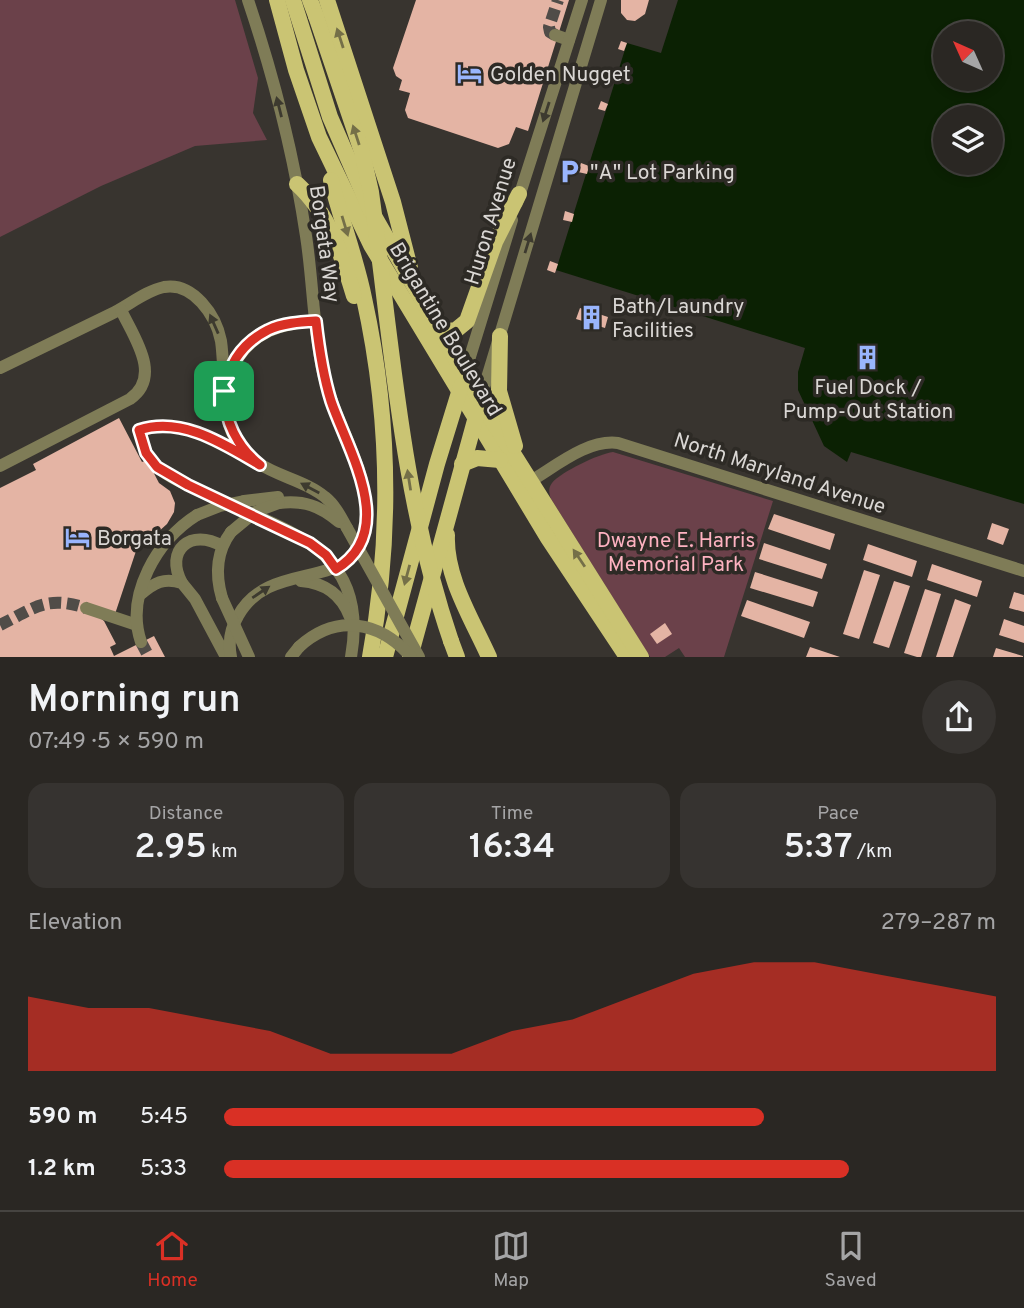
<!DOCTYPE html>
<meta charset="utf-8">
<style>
body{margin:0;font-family:Overpass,sans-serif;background:#363330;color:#f1f3f6;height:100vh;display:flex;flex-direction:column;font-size:26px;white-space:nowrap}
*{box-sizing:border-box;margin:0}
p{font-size:23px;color:#a5a5a6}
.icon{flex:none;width:38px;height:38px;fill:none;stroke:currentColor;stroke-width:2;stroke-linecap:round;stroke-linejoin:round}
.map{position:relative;height:657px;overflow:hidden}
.drawer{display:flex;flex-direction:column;background:#2a2723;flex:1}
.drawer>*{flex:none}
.needle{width:46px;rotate:315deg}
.controls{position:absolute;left:933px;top:21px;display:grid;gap:14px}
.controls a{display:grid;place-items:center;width:70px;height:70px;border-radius:50%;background:#2a2723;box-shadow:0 4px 10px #0003,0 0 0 2px #464441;font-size:35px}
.pin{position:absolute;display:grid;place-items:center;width:60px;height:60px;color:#fff;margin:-30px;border-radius:14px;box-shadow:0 4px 10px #0006}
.round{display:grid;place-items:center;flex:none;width:74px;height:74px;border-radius:37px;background:#363330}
.overview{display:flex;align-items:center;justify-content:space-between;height:119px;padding:0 28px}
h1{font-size:38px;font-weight:600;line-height:52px}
.metrics{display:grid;grid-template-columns:repeat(3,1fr);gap:10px;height:119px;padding:7px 28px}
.metrics div{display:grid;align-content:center;border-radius:18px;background:#363330;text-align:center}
.metrics b{font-size:35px;font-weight:600}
.metrics small{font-size:19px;font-weight:400}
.metrics p{font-size:19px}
.chart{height:196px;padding:14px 28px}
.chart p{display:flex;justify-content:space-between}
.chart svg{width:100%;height:126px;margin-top:7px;fill:#d93025;opacity:.7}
ul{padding:0 28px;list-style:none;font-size:23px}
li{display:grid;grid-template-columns:112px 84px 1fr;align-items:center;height:52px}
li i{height:18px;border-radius:9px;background:#d93025}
.menu{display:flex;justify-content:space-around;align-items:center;height:98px;border-top:2px solid #464441;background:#2a2723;font-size:19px;color:#a5a5a6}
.menu a{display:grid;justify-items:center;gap:4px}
.menu .active{color:#d93025}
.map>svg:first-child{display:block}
.green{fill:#6b414a}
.water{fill:#0b2103;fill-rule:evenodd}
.building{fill:#e4b4a4}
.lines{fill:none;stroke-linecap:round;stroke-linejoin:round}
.minor-tunnel{stroke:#504c48;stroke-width:12;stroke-dasharray:12 6;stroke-linecap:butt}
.minor{stroke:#7f7c57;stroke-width:12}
.major{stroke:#cac473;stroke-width:16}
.minor-bridge{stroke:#7f7c57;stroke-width:12}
.major-bridge{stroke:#cac473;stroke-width:16}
.oneway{fill:#746f48}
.oneway2{fill:#3d3a2f}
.route-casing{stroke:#fff;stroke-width:14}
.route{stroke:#d93025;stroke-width:9}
.labels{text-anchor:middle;stroke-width:7;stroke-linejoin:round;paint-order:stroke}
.poi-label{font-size:21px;fill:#dad7d4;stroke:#2d2a25;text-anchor:start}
.street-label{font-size:21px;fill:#dad7d4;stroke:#2d2a25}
.park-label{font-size:21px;fill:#feb2c1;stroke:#2d2a25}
</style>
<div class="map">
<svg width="1024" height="657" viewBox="0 0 1024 657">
<rect width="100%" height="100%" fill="#38342f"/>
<g class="green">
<polygon points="0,0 235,0 258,78 253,113 267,140 195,146 101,186 0,237"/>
<path d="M 613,452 L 773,501 L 724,657 L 685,657 L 679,648 L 665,657 L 650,657 L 551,499 C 549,493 548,488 552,483 C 561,472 598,454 613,452 Z"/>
</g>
<path class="water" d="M 678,0 L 1024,0 L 1024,504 L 851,452 L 847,462 L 824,446 L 798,390 L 798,372 L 805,348 L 556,270 L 627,43 L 661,53 ZM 945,33 L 990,33 L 990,79 L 945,79 ZM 945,117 L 990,117 L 990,163 L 945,163 Z"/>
<g class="building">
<polygon points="416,0 569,0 528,131 516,127 509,144 498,148 408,118 405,110 410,93 399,90 402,80 396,76 393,68"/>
<polygon points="621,0 649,0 645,14 635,21 627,20 621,13"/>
<polygon points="621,41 627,43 624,51 618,49"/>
<polygon points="601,101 608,104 605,111 598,109"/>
<polygon points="581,163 589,166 587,174 578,172"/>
<polygon points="565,211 574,214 572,222 563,220"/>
<polygon points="550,261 558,264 555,273 547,270"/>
<polygon points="580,308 589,311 590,308 600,311 599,314 608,317 605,328 576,319"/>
<polygon points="866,351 873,354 869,365 862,362"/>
<polygon points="119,418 142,462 147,460 159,483 170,491 175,503 174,512 167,524 157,533 147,547 141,543 137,548 115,614 95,614 104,621 116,644 110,647 114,656 154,636 165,657 0,657 0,488 36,470 33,464"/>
<polygon points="774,514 835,534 830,550 768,529"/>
<polygon points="992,523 1009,529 1003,545 987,539"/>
<polygon points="764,543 827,564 822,579 759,559"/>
<polygon points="868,544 917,561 912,577 863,560"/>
<polygon points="932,564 982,581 977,597 927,580"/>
<polygon points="864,570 880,575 859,639 843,634"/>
<polygon points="755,572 818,592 813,607 750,588"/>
<polygon points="894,581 910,586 889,648 873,643"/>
<polygon points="925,589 941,594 921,657 917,657 904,653"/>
<polygon points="1014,592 1024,595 1024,612 1009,608"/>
<polygon points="955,599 971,605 953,657 936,657"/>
<polygon points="747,600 810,622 804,638 741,616"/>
<polygon points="1004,619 1024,626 1024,643 999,635"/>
<polygon points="665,623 672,634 657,644 650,634"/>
<polygon points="810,647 840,657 806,657"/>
<polygon points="996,648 1023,656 1023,657 993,657"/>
</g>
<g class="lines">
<g class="minor-tunnel">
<polyline points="555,35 550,32 549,27 558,0"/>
<path d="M 0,625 C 35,608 46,595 86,608"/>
<polyline points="141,642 149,657"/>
</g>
<g class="minor">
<polyline points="555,35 569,40"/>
<polyline points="517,203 582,0"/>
<path d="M 316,321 C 282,323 252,332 235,363 C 216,397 225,441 258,463 C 279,477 306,481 325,497 C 335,505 341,517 347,528"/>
<path d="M 0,368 C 37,350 74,332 111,314 C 128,306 145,291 164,287 C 193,282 216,315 221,341 C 223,355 223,369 224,383"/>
<polyline points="465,373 512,220"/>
<polyline points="480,401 601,0"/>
<path d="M 260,465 C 224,444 182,416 139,430 C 143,442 145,455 154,464 C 165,476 185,484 200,491 C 281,530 371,544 351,657"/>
<path d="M 0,466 L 130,399 C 163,376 133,336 121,310"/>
<path d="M 529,482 C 555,467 587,439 618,443 L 1024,571"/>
<polyline points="244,501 278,497"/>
<path d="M 279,503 C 304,500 320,506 339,522"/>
<path d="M 301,581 C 325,583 341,594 350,617"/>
<path d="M 182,583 C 164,550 191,528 222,546"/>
<path d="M 141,594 C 154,583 164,577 182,583 L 195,599 L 226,657"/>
<path d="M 222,598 C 215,574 216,552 231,532"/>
<polyline points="86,608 137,625"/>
<path d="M 141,642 C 125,595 157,540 197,515"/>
<path d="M 231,657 C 228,642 230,629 238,616 C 270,557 355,594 365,530 C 374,475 335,425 323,373 C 313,328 313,281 306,236 C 294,156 274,77 248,0"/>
<polyline points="291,657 299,647"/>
</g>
<g class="major">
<polyline points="277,0 296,70 319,137 371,245 548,538 627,657"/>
<polyline points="293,0 330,117 370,209 480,401 641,657"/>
<polyline points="310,0 316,16"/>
<polyline points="327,0 393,202 410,268"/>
<path d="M 331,180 C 341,220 356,258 364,298 C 390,416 392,538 370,657"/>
<path d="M 297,184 C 329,213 342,256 354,296"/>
<polyline points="441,332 456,330 467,321 495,242 519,194"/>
<polyline points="500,336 499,391 515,446"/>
<polyline points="462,464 477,458 500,460"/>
<path d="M 447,535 C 445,577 472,619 489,657"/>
<polyline points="451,641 457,657"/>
<polyline points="385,657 437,464 461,386"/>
<polyline points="410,657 477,413"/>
</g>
<g class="minor-bridge">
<polyline points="197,515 220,506 244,501"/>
<polyline points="347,528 419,657"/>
<polyline points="231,532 255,512 279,503"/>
<polyline points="222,598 249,657"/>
<path d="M 299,647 C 336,613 380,621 411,657"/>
</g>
<path class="major-bridge" d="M 316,16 L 362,152 L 371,192 C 392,344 401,495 451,641"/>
</g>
<defs><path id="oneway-solid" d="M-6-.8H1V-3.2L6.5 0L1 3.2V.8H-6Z" transform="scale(1.75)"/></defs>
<g class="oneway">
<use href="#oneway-solid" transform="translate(340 38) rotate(-108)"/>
<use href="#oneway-solid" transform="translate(356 135) rotate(-108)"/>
<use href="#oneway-solid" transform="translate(345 226) rotate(73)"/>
<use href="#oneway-solid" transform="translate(409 480) rotate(-99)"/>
<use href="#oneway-solid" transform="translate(579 558) rotate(-124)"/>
<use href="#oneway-solid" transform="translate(407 575) rotate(105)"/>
</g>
<g class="oneway2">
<use href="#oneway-solid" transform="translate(279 107) rotate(-104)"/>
<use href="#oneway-solid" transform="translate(546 112) rotate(108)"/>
<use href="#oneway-solid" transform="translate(528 243) rotate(-73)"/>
<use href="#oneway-solid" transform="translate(214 324) rotate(-114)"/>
<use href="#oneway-solid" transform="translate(310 488) rotate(-152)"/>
<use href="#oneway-solid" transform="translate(261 592) rotate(-34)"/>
</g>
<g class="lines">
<defs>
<path id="route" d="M 316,321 C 319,348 323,375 331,401 C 348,451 399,531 336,569 L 326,555 L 310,543 L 188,485 L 157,467 L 146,453 L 139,430 C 182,416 224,444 260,465 C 213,428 211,359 268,330 C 283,323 300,322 316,321 Z"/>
</defs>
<use href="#route" class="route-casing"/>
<use href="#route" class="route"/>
</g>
<defs>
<symbol id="hotel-bare" viewBox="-9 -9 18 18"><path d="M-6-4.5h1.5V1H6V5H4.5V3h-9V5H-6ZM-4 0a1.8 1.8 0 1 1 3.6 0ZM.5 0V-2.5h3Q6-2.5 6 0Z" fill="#99b5fd" stroke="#2d2a25" stroke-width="2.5" paint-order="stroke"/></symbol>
<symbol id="parking-bare" viewBox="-9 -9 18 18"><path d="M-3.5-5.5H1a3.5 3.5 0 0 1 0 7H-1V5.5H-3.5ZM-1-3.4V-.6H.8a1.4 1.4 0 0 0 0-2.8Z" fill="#99b5fd" stroke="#2d2a25" stroke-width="2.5" paint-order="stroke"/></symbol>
<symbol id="building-bare" viewBox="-9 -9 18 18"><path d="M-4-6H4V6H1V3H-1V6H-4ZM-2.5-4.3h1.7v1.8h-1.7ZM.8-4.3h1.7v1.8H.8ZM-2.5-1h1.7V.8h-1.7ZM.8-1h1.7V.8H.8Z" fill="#99b5fd" stroke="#2d2a25" stroke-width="2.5" paint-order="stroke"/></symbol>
</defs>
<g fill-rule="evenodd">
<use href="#hotel-bare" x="452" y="56" width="35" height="35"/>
<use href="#parking-bare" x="552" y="154" width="35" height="35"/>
<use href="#building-bare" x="574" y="300" width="35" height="35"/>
<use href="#building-bare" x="850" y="340" width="35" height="35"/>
<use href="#hotel-bare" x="60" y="520" width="35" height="35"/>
</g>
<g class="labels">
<g class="poi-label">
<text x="490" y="81">Golden Nugget</text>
<text x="590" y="179">"A" Lot Parking</text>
<text x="612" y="313">Bath/Laundry<tspan x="612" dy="24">Facilities</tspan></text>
<text x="868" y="394" text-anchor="middle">Fuel Dock /<tspan x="868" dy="24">Pump-Out Station</tspan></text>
<text x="97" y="545">Borgata</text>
</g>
<g class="street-label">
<text transform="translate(490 221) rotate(-73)" y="7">Huron Avenue</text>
<text transform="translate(325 244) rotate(82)" y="7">Borgata Way</text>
<text transform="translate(446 329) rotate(59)" y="7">Brigantine Boulevard</text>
<text transform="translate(780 473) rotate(18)" y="7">North Maryland Avenue</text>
</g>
<g class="park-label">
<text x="676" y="547">Dwayne E. Harris<tspan x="676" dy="24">Memorial Park</tspan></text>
</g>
</g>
</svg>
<div class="controls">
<a><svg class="needle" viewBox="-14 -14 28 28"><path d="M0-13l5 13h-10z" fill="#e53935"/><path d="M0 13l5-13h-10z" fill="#a5a5a6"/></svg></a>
<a><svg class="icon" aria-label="layers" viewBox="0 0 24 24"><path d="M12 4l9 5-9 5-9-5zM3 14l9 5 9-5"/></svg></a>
</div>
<div class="pin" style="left:224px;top:391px;background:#1e9e55"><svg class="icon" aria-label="arrive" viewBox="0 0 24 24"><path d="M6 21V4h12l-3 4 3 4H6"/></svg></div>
</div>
<section class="drawer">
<div class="overview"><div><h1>Morning run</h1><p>07:49 · 5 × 590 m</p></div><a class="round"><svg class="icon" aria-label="share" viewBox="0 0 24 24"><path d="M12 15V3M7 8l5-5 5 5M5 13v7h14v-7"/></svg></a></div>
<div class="metrics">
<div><p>Distance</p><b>2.95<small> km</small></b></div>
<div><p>Time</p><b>16:34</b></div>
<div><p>Pace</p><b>5:37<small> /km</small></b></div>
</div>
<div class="chart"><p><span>Elevation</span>279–287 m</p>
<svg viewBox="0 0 160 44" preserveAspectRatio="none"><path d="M0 44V18L10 22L20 22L30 26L40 30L50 38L60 38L70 38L80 30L90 26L100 18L110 10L120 6L130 6L140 10L150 14L160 18V44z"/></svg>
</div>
<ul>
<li><b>590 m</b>5:45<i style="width:70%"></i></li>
<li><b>1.2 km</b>5:33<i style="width:81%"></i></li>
</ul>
</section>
<nav class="menu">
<a class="active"><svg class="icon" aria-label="home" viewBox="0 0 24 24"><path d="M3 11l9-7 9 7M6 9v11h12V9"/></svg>Home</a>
<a><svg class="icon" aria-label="map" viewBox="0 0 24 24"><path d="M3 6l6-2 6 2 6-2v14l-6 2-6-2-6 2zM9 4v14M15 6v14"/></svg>Map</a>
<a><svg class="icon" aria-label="saved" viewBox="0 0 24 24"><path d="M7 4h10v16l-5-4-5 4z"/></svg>Saved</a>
</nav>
